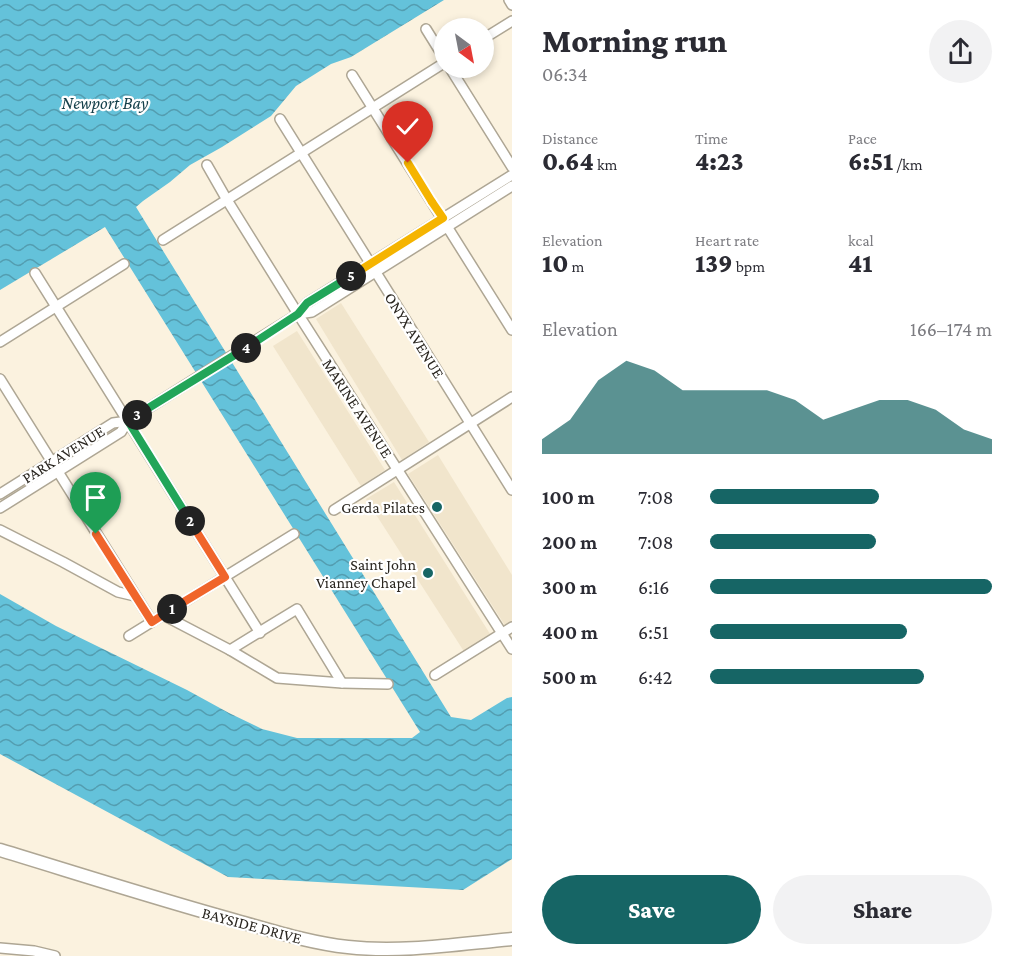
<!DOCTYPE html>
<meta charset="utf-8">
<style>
body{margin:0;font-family:"Crimson Pro",serif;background:#f2f2f3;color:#2b2b33;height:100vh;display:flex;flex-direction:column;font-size:22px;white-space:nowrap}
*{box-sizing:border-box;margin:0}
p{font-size:20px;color:#7c7c81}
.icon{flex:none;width:33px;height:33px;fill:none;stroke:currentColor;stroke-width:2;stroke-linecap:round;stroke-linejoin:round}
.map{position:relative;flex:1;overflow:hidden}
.sheet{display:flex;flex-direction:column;background:#fff;width:510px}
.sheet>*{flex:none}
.needle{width:39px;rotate:148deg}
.controls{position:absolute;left:434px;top:18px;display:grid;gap:12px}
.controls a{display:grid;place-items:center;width:60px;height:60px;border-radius:50%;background:#fff;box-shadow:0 3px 9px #0003;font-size:30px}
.pin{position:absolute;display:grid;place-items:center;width:51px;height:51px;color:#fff;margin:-62px -26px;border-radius:50% 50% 50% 0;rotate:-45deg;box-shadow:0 0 6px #0007}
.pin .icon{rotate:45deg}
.km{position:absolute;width:30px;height:30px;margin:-15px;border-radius:50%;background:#222;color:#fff;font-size:16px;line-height:30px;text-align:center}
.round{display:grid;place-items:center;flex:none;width:63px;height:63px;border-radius:32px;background:#f2f2f3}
.overview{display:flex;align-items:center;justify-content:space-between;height:102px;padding:0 30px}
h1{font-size:33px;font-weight:800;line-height:45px}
.stats{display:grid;grid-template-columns:repeat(3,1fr);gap:9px;height:102px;padding:6px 30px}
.stats div{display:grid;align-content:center}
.stats b{font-size:26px;font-weight:800}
.stats small{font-size:16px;font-weight:400}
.stats p{font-size:16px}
.chart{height:168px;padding:12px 30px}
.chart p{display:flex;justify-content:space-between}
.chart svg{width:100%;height:108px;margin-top:6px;fill:#166565;opacity:.7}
.primary-button{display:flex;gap:12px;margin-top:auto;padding:12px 30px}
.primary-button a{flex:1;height:69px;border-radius:36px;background:#166565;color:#fff;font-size:24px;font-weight:800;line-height:69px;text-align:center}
.primary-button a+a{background:#f2f2f3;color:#2b2b33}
ul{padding:0 30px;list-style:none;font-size:20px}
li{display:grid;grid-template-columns:96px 72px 1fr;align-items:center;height:45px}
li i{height:15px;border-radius:8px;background:#166565}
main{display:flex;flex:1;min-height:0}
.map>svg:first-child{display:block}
.built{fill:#f1e5cc}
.water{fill:url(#water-waves)}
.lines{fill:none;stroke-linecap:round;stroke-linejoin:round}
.minor-casing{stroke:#aea694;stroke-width:12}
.major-casing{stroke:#aea694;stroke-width:15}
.minor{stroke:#fff;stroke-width:9}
.major{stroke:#fff;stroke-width:12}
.split-1-casing{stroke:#fff;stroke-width:12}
.split-2-casing{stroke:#fff;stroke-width:12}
.split-3-casing{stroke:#fff;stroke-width:12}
.split-4-casing{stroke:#fff;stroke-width:12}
.split-5-casing{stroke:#fff;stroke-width:12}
.split-6-casing{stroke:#fff;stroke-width:12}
.split-7-casing{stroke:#fff;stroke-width:12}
.split-1{stroke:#f0652b;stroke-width:8}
.split-2{stroke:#f0652b;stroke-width:8}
.split-3{stroke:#22a559;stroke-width:8}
.split-4{stroke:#22a559;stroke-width:8}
.split-5{stroke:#22a559;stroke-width:8}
.split-6{stroke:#f5b400;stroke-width:8}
.split-7{stroke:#f5b400;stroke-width:8}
.poi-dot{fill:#166565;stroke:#fff;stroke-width:2}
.labels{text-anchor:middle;stroke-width:4.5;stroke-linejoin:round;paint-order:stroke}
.street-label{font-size:16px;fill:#2a2620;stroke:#fff}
.poi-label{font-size:16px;fill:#2a2620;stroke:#fff;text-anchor:end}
.water-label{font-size:18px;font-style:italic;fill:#133f4a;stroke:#fff}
</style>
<main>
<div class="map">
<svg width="512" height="956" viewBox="0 0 512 956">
<defs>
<pattern id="water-waves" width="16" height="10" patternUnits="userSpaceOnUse" patternTransform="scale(1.5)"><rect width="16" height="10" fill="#64c2da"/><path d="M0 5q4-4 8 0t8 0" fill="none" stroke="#539db0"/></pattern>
</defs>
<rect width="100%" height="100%" fill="#fbf2df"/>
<g class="built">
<polygon points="341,303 429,442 402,460 316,319"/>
<polygon points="297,331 385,470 361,486 273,346"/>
<polygon points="438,455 512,575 512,623 506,627 408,474"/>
<polygon points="394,482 492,637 465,653 366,499"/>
</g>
<polygon class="water" points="0,0 444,0 351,57 331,64 296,86 271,116 222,147 190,165 170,182 143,201 136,207 451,717 471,720 507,698 512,697 512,859 463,890 228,877 0,754 0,594 56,626 187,690 229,713 262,729 297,738 412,738 420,732 105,227 0,290"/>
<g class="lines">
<defs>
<g id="minor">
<polyline points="509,0 512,5"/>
<polyline points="426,29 444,58"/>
<polyline points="483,39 512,21"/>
<polyline points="450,68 512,167"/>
<polyline points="352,75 512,330"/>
<polyline points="280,119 512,490"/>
<polyline points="207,165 227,200 298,314 512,649"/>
<polyline points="163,240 444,63"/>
<polyline points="35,273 260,633"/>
<polyline points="298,314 312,312 512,186"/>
<polyline points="0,342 124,264"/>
<polyline points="0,379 152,622"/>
<polyline points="0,494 113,423 128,421 298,314 307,303 512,175"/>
<polyline points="0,508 121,432 128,421"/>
<polyline points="334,510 512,397"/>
<polyline points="0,530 63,562 118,592 135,596"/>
<polyline points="163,615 230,650 277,678 342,683 388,684"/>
<polyline points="129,636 294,534"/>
<polyline points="230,650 297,609 342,683"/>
<polyline points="435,675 512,627"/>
<polyline points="0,948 34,951 55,956"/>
</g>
<path id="major" d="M 0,850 C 79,874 157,899 237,921 C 273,931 310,943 348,947 C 402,953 458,944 512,939"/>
</defs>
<use href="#minor" class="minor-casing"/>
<use href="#major" class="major-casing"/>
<use href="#minor" class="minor"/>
<use href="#major" class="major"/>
</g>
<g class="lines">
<defs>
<polyline id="split-1" points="96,534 152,622 172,609"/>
<polyline id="split-2" points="172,609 225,577 190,521"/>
<polyline id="split-3" points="137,415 128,421 190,521"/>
<polyline id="split-4" points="137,415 246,348"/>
<polyline id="split-5" points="246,348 298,314 307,303 351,276"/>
<polyline id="split-6" points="351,276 443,218 432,202"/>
<polyline id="split-7" points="408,163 432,202"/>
</defs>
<use href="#split-1" class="split-1-casing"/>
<use href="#split-2" class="split-2-casing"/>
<use href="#split-3" class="split-3-casing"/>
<use href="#split-4" class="split-4-casing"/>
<use href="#split-5" class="split-5-casing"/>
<use href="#split-6" class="split-6-casing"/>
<use href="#split-7" class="split-7-casing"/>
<use href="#split-1" class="split-1"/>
<use href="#split-2" class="split-2"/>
<use href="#split-3" class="split-3"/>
<use href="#split-4" class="split-4"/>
<use href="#split-5" class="split-5"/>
<use href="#split-6" class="split-6"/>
<use href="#split-7" class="split-7"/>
</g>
<g class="poi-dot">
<circle cx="437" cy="507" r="6"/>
<circle cx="428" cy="573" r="6"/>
</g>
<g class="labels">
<g class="street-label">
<text transform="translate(415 335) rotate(58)" y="6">ONYX AVENUE</text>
<text transform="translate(358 408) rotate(57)" y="6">MARINE AVENUE</text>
<text transform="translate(63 454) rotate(-32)" y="6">PARK AVENUE</text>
<text transform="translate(252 925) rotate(15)" y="6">BAYSIDE DRIVE</text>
</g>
<g class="poi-label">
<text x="425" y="513">Gerda Pilates</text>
<text x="416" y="570">Saint John<tspan x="416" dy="18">Vianney Chapel</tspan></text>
</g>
<g class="water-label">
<text x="105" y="109">Newport Bay</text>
</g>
</g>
</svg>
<div class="controls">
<a><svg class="needle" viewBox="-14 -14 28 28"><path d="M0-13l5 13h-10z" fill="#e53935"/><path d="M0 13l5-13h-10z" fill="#7c7c81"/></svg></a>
</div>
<div class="pin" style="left:96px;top:534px;background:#1e9e55"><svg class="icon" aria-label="arrive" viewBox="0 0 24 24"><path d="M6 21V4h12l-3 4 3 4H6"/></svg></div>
<div class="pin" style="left:408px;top:163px;background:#d93025"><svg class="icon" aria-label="check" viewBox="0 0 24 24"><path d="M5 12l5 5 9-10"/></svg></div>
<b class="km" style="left:172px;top:609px">1</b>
<b class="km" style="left:190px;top:521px">2</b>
<b class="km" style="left:137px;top:415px">3</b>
<b class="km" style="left:246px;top:348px">4</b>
<b class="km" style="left:351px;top:276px">5</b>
</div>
<section class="sheet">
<div class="overview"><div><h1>Morning run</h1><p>06:34</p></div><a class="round"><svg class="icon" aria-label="share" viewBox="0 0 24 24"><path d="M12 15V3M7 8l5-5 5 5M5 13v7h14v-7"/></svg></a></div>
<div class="stats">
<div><p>Distance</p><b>0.64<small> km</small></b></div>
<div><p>Time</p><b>4:23</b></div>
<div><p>Pace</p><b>6:51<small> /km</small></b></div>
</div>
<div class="stats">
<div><p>Elevation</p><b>10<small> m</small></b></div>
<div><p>Heart rate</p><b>139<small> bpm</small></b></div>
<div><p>kcal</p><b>41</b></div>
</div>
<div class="chart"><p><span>Elevation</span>166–174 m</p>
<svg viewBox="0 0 160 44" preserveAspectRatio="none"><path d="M0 44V38L10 30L20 14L30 6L40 10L50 18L60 18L70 18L80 18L90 22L100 30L110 26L120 22L130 22L140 26L150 34L160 38V44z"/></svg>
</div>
<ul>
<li><b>100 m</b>7:08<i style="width:60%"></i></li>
<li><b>200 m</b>7:08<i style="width:59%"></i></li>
<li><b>300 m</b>6:16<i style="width:100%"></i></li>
<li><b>400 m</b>6:51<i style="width:70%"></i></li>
<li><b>500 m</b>6:42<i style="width:76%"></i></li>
</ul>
<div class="primary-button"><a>Save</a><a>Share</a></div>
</section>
</main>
